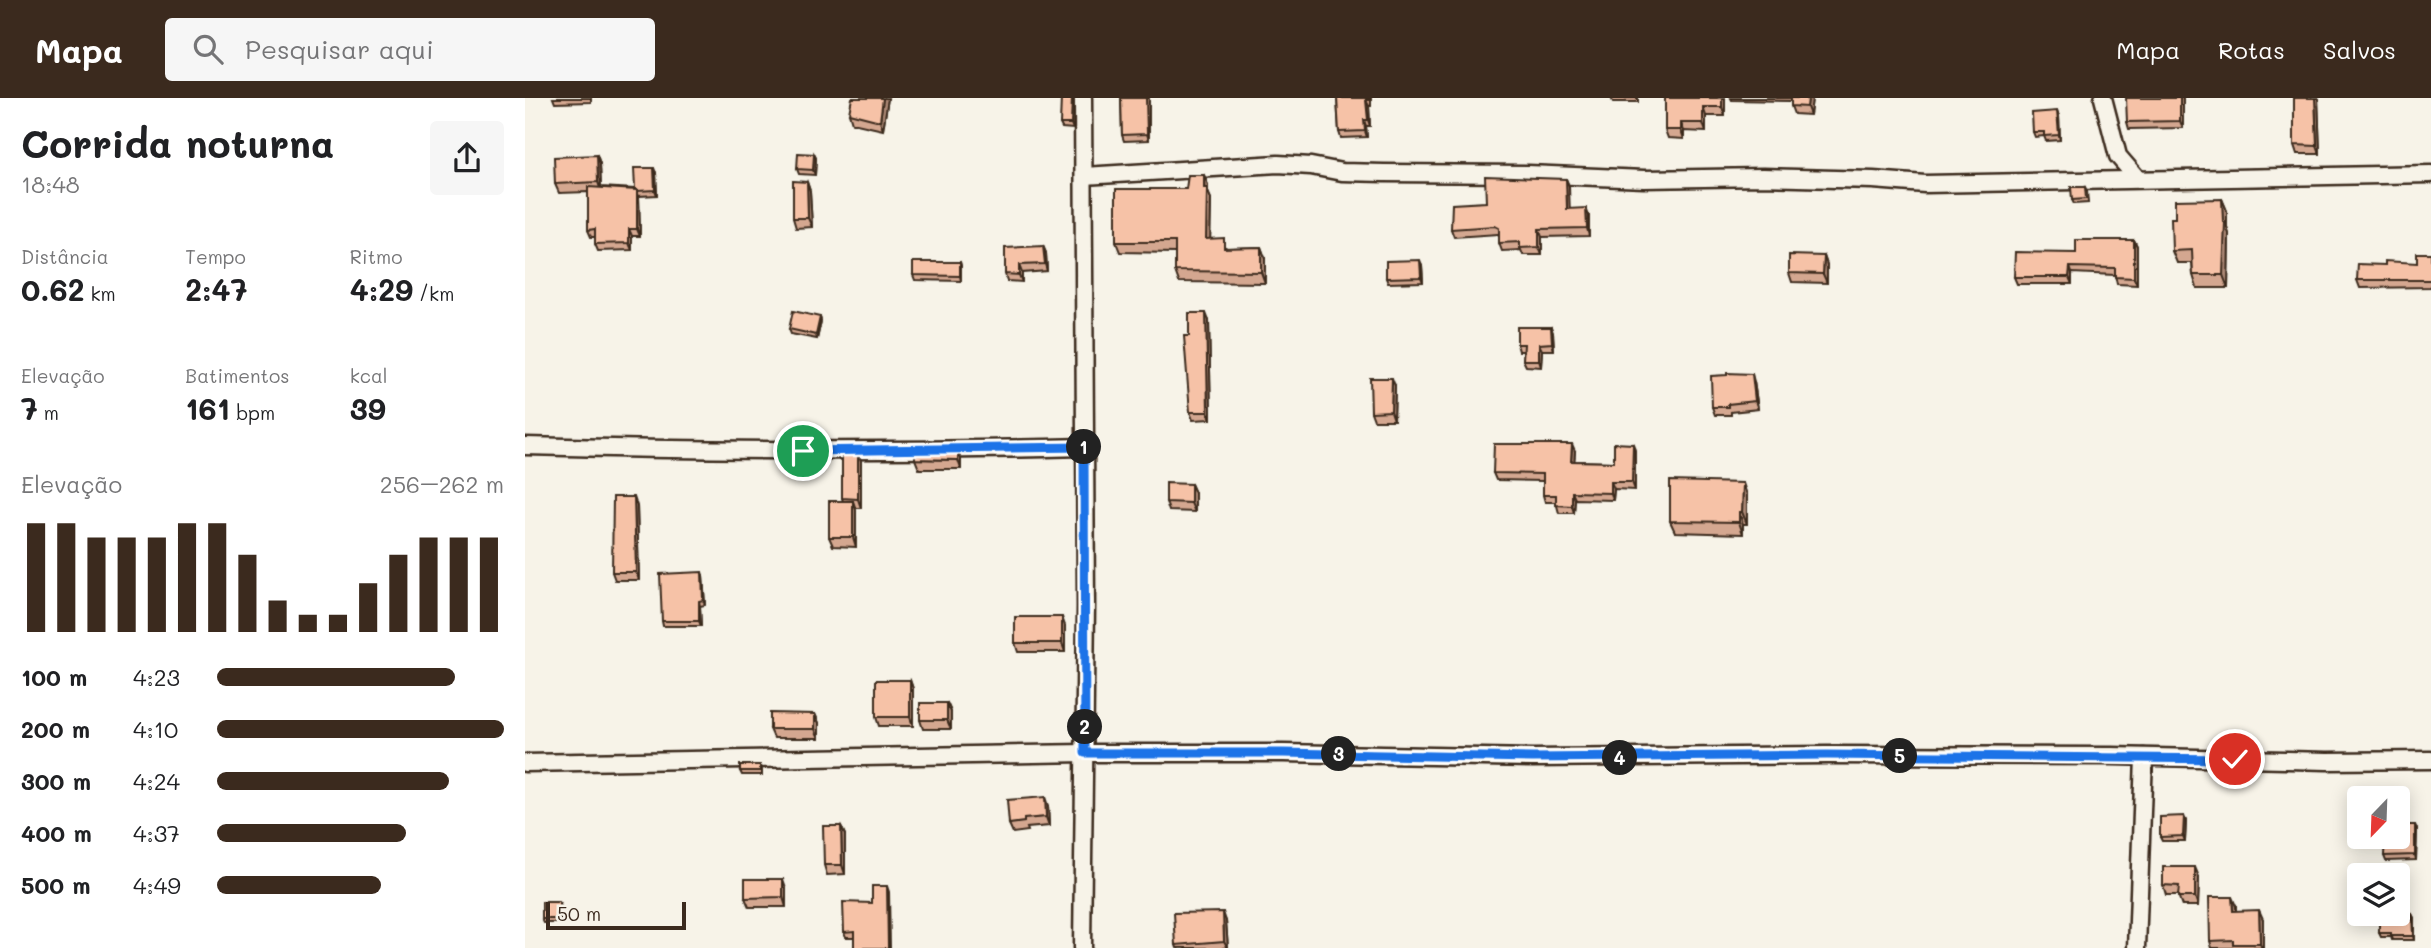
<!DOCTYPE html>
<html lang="pt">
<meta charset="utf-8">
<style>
body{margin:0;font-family:Mali,sans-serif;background:#f6f6f6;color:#202124;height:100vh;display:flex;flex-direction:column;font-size:26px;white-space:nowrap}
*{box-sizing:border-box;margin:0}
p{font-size:23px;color:#757577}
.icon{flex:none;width:38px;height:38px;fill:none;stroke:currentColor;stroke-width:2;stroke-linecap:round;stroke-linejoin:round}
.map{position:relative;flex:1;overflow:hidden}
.drawer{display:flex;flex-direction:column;background:#fff;width:525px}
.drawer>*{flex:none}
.needle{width:46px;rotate:203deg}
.controls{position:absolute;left:1822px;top:688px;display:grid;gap:14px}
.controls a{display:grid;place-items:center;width:63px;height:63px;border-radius:7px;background:#fff;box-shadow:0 4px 18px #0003;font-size:35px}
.scale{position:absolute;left:21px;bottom:18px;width:140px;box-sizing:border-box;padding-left:7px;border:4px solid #3b2a1e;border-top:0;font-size:19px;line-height:24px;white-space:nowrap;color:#3b2a1e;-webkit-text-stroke:5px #f7f3e8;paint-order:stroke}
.pin{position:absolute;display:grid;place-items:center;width:60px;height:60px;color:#fff;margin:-30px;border:4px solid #fff;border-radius:50%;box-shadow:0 2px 7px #0007}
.km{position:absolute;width:35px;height:35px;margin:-18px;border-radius:50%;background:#222;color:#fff;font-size:19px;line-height:35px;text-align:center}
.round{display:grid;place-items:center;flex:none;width:74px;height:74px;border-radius:7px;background:#f6f6f6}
.head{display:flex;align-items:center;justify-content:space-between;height:119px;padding:0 21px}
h1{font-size:38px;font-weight:700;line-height:52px}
.metrics{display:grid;grid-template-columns:repeat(3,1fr);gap:10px;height:119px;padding:7px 21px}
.metrics div{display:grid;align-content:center}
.metrics b{font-size:30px;font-weight:700}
.metrics small{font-size:19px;font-weight:400}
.metrics p{font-size:19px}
.chart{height:196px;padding:14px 21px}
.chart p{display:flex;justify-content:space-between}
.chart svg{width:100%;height:126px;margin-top:7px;stroke:#3b2a1e;stroke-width:6}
ul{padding:0 21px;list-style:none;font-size:23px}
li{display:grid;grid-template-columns:112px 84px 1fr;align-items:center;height:52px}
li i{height:18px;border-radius:9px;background:#3b2a1e}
header{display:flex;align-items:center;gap:42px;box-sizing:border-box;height:98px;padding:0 35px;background:#3b2a1e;color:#fff}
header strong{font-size:33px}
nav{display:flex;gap:38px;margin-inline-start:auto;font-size:24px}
.search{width:490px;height:63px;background:#f6f6f6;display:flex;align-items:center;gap:18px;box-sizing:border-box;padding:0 24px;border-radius:7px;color:#757577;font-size:26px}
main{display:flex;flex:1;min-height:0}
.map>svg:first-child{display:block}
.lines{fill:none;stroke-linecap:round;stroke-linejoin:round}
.minor-casing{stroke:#3b2a1e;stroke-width:21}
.minor{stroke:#f7f3e8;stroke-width:16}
.wall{fill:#d4a790;stroke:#3b2a1e;stroke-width:2}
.shaded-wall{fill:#ac8875;stroke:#3b2a1e;stroke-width:2}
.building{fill:#f6c2a7;stroke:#3b2a1e;stroke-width:2}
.route-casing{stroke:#fff;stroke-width:14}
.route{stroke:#1a73e8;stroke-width:9}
</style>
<header>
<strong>Mapa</strong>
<div class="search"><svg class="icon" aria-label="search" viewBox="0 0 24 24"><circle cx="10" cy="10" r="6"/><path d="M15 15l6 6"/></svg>Pesquisar aqui</div>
<nav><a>Mapa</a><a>Rotas</a><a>Salvos</a></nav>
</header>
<main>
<section class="drawer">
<div class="head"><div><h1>Corrida noturna</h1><p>18:48</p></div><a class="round"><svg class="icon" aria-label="share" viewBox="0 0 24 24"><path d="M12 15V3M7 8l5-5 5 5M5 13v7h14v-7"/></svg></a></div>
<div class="metrics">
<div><p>Distância</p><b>0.62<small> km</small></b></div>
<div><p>Tempo</p><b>2:47</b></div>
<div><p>Ritmo</p><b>4:29<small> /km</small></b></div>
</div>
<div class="metrics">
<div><p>Elevação</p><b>7<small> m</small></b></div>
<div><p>Batimentos</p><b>161<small> bpm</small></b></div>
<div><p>kcal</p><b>39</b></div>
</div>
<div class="chart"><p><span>Elevação</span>256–262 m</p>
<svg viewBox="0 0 160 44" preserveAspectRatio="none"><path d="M5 44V6M15 44V6M25 44V11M35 44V11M45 44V11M55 44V6M65 44V6M75 44V17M85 44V33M95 44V38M105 44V38M115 44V27M125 44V17M135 44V11M145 44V11M155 44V11"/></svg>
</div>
<ul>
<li><b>100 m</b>4:23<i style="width:83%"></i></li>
<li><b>200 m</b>4:10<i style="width:100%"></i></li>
<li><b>300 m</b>4:24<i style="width:81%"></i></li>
<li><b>400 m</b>4:37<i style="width:66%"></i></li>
<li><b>500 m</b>4:49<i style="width:57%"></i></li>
</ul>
</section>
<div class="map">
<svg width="1906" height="850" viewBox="0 0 1906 850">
<rect width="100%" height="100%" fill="#f7f3e8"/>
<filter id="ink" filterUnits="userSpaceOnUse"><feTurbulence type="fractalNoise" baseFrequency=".0143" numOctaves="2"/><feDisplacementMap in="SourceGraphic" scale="14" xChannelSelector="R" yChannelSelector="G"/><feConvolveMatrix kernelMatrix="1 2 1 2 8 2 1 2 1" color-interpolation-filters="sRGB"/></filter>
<g filter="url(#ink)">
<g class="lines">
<defs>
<g id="minor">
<polyline points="1578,0 1593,58 1612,80"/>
<polyline points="559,78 753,66 786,68 817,74 859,75 1003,76 1119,81 1238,79 1348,82 1400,86 1906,76"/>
<path d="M 0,348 C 186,353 372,354 559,349"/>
<polyline points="0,665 560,655 758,655 1008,660 1302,657 1587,658 1802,663 1906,662"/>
<polyline points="557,850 561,508 558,0"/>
<polyline points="1612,850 1619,659"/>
</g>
</defs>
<use href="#minor" class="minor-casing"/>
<use href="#minor" class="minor"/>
</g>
<g class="wall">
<polygon points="28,0 66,0 66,4 30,5"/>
<polygon points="363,0 358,32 327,25 324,15"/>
<polygon points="549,0 548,31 537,30 535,26"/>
<polygon points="596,0 624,0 624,42 599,43 597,37"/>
<polygon points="812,0 846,0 846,8 844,8 845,28 841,28 842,39 816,40 814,34"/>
<polygon points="1086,0 1113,0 1113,4 1088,4"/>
<polygon points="1140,0 1200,0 1200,18 1181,18 1181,34 1159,33 1159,41 1143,40 1140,32"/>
<polygon points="1206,0 1287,0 1285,17 1269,16 1266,8 1266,3 1207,2"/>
<polygon points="1658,0 1658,30 1604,31 1602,24"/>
<polygon points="1769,0 1793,0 1795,56 1772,56 1769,47"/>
<polygon points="1534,18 1535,42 1521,43 1519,38 1510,39 1508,34"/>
<polygon points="289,56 291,60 290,77 274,76 272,71"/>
<polygon points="72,57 75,66 76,89 110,91 131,75 132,97 114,98 115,138 107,138 107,152 73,153 70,146 70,139 66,139 63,132 63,94 34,95 30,86"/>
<polygon points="679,77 683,87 683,94 686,101 685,141 702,150 736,149 740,160 740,185 654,184 650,173 650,155 595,154 591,144"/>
<polygon points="1041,81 1044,88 1044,111 1064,118 1064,138 1017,139 1017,157 998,157 996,152 977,153 974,145 974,137 973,136 929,139 926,131 961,104"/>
<polygon points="282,84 285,93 287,129 271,130 268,120"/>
<polygon points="1560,89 1562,93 1563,105 1549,106 1547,102"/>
<polygon points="1697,101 1702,113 1702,130 1704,136 1703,190 1672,190 1668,177 1667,165 1652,165 1647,153 1650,120"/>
<polygon points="1609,142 1612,148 1612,187 1592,186 1590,177 1547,175 1547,186 1492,186 1489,179 1551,155"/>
<polygon points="518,148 521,155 522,173 497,175 497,184 482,183 480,176"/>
<polygon points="1906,155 1906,189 1835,190 1832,182 1860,167 1892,165"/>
<polygon points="1299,158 1302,167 1302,185 1267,184 1264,175"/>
<polygon points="435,164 436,168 436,183 390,182 388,177"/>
<polygon points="897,167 898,184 863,185 861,180"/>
<polygon points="295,219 296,223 292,241 266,236 264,231"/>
<polygon points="684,223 686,321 668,322 665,314 664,238"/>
<polygon points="1026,229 1028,235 1029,252 1017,252 1016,269 1001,268 998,262 999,253 994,253 992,246"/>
<polygon points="1229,284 1233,311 1206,314 1206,317 1190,317 1187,309"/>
<polygon points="870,288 869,322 849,322 846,314"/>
<polygon points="1108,346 1110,353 1110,392 1089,391 1088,402 1050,401 1049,415 1034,415 1031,404 1020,404 1018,397 1018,383 971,382 968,375 1050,353 1049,363 1089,364"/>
<polygon points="390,361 436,362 436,371 394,371"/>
<polygon points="336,363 336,410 330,410 331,449 308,448 304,439 318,403 317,400"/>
<polygon points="666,386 670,395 670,414 644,413 641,404"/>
<polygon points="1222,397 1222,426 1218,426 1218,436 1150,434 1145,423"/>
<polygon points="112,408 114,482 90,482 87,474"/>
<polygon points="178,478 180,507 175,508 176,528 138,528 137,523"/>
<polygon points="540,528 540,554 493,554 490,545"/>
<polygon points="385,582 388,591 388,628 354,628 351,619"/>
<polygon points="422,605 426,614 426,631 398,631 395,622"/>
<polygon points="290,616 294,625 294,640 249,640 245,631"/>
<polygon points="237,671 237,677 217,677 215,673"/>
<polygon points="523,708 524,728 502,730 503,733 488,735 484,726"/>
<polygon points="1661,723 1660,743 1637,743 1635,739"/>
<polygon points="316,728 320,737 320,776 302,777 299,767"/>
<polygon points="1892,731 1891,762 1861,763 1859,758"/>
<polygon points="1674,779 1673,808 1657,808 1653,797 1641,797 1638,787"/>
<polygon points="261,790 261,809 224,809 220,800"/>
<polygon points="364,794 329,839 321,839 319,834 347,805"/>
<polygon points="1711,808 1711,813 1738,821 1738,850 1687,850 1685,843"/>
<polygon points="36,809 36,825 19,825 17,821"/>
<polygon points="1887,816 1889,820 1889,842 1867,842 1866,839 1856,839 1854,835"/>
<polygon points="701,823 703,850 652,850 651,847"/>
</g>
<g class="shaded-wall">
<polygon points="358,0 363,0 358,32 355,23"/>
<polygon points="547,0 549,0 548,31 546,26"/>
<polygon points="621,0 624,0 624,42 622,36"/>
<polygon points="1197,0 1200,0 1200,18 1197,9"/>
<polygon points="1283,0 1287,0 1285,17 1282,9"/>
<polygon points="1655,0 1658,0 1658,30 1655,23"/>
<polygon points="1790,0 1793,0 1795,56 1792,48"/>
<polygon points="841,2 844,8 845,28 843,22"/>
<polygon points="1178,9 1181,18 1181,34 1178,25"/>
<polygon points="1532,13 1534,18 1535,42 1534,37"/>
<polygon points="839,22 841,28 842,39 840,33"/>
<polygon points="1156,25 1159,33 1159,41 1156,32"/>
<polygon points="289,56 291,60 290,77 288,72"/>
<polygon points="72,57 75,66 76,93 73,84"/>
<polygon points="129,70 131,75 132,97 130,92"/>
<polygon points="679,77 683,87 683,94 686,101 685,152 681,141"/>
<polygon points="1041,81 1044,88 1045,118 1042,111"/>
<polygon points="282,84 285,93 287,129 283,120"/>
<polygon points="112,92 114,99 115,138 112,131"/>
<polygon points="1697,101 1702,113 1702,130 1704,136 1703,190 1698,177"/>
<polygon points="1061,110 1064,118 1064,138 1062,130"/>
<polygon points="104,131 107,138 107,152 104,145"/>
<polygon points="1014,131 1017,139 1017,157 1014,149"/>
<polygon points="1609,142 1612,148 1612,187 1609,180"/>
<polygon points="518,148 521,155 522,173 520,166"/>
<polygon points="736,149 740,160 740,185 736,174"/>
<polygon points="1299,158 1302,167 1302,185 1298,176"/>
<polygon points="895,162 897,167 898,184 896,179"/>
<polygon points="435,164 436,168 436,183 435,178"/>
<polygon points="494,167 497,175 497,184 494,177"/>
<polygon points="1545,169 1547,175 1547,186 1544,179"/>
<polygon points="681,215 684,223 686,321 683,314"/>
<polygon points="295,219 296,223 292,241 291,237"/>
<polygon points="1026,229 1028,235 1029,252 1027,245"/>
<polygon points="1014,246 1017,252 1016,269 1014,262"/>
<polygon points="1227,276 1229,284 1233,311 1230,303"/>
<polygon points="867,280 870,288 869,322 866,313"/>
<polygon points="1047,346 1050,353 1049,370 1046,363"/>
<polygon points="1108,346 1110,353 1110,392 1107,384"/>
<polygon points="433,353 436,362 436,371 433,362"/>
<polygon points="333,354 336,363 336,410 333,401"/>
<polygon points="1086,384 1089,391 1088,402 1086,395"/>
<polygon points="1218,385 1222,397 1222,426 1217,414"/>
<polygon points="666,386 670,395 670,414 666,405"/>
<polygon points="1047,394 1050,401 1049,415 1047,408"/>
<polygon points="109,399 112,408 114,482 111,474"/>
<polygon points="328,403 331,412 331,449 328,439"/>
<polygon points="1214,414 1218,426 1218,436 1214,424"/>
<polygon points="177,474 178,478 180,507 178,502"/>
<polygon points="174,503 175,508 176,528 174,523"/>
<polygon points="537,519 540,528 540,554 537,545"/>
<polygon points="385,582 388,591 388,628 385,619"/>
<polygon points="422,605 426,614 426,631 422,622"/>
<polygon points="290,616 294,625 294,640 290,631"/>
<polygon points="520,699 523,708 524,728 521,719"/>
<polygon points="1659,718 1661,723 1660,743 1658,738"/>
<polygon points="1890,727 1892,731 1891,762 1890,757"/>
<polygon points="316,728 320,737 320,776 317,767"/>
<polygon points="1670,769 1674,779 1673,808 1670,799"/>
<polygon points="258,781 261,790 261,809 258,799"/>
<polygon points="362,788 364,794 365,850 363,850"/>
<polygon points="1707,799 1711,808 1711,822 1708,813"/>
<polygon points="34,804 36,809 36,825 34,821"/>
<polygon points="1734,812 1738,821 1738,850 1737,850 1735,846"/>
<polygon points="698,814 701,823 703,850 699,843"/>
<polygon points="1887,816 1889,820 1889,842 1888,838"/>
</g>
<g class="building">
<polygon points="327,0 358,0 355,23 324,15"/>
<polygon points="536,0 547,0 546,26 535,26"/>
<polygon points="596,0 621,0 622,36 597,37"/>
<polygon points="812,0 844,0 844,2 841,2 843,22 839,22 840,33 814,34"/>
<polygon points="1140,0 1197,0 1197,9 1178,9 1178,25 1156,25 1156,32 1140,32"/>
<polygon points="1266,0 1283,0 1282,9 1266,8"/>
<polygon points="1601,0 1655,0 1655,23 1602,24"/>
<polygon points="1769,0 1790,0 1792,48 1769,47"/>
<polygon points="1532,13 1534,37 1519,38 1519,34 1508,34 1507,15"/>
<polygon points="273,55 289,56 288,72 272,71"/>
<polygon points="72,57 73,84 30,86 29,59"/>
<polygon points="109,70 129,70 130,92 112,93 112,92 110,91"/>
<polygon points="663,77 679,77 679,90 682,90 681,141 699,140 699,150 736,149 736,174 650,173 650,144 591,144 591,91 661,91"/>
<polygon points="960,78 1041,81 1042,111 1061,110 1062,130 1014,131 1014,149 995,150 995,144 974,145 974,130 970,128 926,131 927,106 961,104"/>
<polygon points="268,83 282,84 283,120 268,120"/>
<polygon points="63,89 112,92 112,131 104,131 104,145 70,146 70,131 63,132"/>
<polygon points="1546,89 1560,89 1561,101 1547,102"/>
<polygon points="1697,101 1698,124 1700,124 1698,177 1668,177 1667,152 1647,153 1646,120 1650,120 1650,102"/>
<polygon points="1551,142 1609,142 1609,180 1590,179 1590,170 1545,169 1544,179 1489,179 1490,154 1551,155"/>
<polygon points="518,148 520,166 494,167 494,177 480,176 480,150"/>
<polygon points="1892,155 1906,155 1906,182 1832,182 1833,166 1860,167 1860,163 1892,165"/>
<polygon points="1264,157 1299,158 1298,176 1264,175"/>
<polygon points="895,162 896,179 861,180 861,163"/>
<polygon points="388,164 435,164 435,178 388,177"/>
<polygon points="268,213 295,219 291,237 264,231"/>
<polygon points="664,215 681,215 683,314 665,314 659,238 664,238"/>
<polygon points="992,229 1026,229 1027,245 1014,246 1014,262 998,262 999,246 992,246"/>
<polygon points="1202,275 1227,276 1230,303 1203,306 1203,309 1187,309 1186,278 1202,277"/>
<polygon points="845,280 867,280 866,313 846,314"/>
<polygon points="1089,345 1108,346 1107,384 1086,384 1086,395 1047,394 1047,408 1031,407 1031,397 1018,397 1018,376 968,375 969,346 1047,346 1046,363 1089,364"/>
<polygon points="390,353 433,353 433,362 390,361"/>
<polygon points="317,354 333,354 333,401 317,400"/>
<polygon points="1145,383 1218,385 1217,414 1214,414 1214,424 1145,423"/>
<polygon points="641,385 666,386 666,405 641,404"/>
<polygon points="88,399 109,399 111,474 87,474"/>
<rect x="304" y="403" width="24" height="36"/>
<polygon points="177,474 178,502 174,503 174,523 137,523 135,476"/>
<rect x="490" y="519" width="47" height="26"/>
<rect x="351" y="582" width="34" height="37"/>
<rect x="395" y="605" width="27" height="17"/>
<polygon points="245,615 290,616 290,631 245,631"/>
<rect x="215" y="667" width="20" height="6"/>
<polygon points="520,699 521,719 499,721 499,724 484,726 482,702"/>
<polygon points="1659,718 1658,738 1635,739 1635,719"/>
<polygon points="1872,727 1890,727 1890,757 1859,758 1860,738 1872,738"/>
<polygon points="298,728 316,728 317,767 299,767"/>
<polygon points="1638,769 1670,769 1670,799 1653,799 1654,788 1638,787"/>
<polygon points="220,781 258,781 258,799 220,800"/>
<polygon points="347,788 362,788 363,850 329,850 329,833 319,834 318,804 347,805"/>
<polygon points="1684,799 1707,799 1708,813 1734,812 1735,846 1708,846 1708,842 1685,843"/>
<rect x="17" y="804" width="17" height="17"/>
<polygon points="698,814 699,843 651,847 649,815"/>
<polygon points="1854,816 1887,816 1888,838 1866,838 1866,835 1854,835"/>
</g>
</g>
<g class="lines" filter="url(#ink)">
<defs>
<polyline id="route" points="278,353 559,349 560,655 758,655 1008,660 1302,657 1710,661"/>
</defs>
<use href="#route" class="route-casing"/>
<use href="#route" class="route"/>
</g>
</svg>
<div class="controls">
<a><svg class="needle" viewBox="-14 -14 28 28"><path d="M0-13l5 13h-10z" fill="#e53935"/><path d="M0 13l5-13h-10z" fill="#757577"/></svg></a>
<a><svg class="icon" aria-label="layers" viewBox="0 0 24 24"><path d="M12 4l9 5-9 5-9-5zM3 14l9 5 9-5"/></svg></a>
</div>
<div class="scale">50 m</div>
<div class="pin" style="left:278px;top:353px;background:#1e9e55"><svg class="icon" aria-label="arrive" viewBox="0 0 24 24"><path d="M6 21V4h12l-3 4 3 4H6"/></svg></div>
<div class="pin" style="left:1710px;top:661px;background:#d93025"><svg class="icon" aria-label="check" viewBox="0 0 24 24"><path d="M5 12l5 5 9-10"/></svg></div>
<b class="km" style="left:559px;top:349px">1</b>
<b class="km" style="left:560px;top:629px">2</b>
<b class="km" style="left:814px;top:656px">3</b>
<b class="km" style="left:1095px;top:660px">4</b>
<b class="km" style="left:1375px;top:658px">5</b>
</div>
</main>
